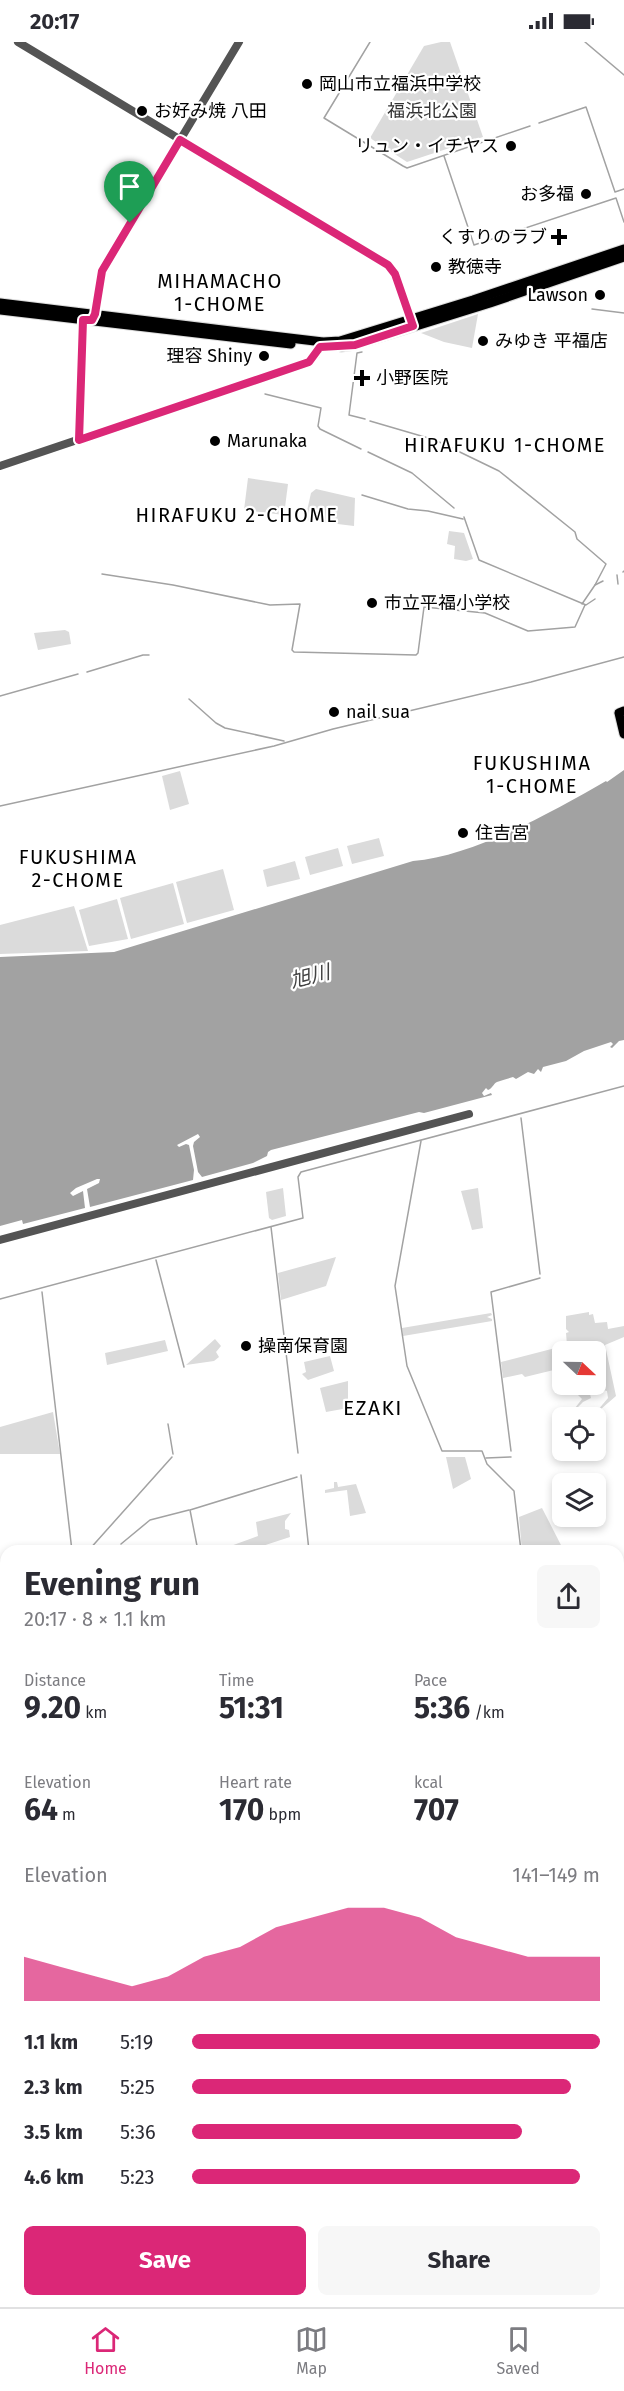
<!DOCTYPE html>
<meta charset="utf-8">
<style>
body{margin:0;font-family:"Fira Sans","Noto Sans JP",sans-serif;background:#f7f7f7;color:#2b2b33;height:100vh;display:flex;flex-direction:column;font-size:22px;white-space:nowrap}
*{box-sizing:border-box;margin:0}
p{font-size:20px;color:#7c7c81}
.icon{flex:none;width:33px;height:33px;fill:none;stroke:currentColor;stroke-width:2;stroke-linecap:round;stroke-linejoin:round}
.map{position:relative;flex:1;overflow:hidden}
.sheet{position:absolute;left:0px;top:1503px;width:624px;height:762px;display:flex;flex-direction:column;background:#fff;border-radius:18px 18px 0 0;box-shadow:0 3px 9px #0003}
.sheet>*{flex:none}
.needle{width:39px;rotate:112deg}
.controls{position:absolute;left:552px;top:1299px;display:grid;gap:12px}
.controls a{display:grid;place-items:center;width:54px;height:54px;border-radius:9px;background:#fff;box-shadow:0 3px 9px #0003;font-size:30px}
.pin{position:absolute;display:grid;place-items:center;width:51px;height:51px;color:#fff;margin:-62px -26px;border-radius:50% 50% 50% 0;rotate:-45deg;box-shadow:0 0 6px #0007}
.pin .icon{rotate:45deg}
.round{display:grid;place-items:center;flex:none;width:63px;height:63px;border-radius:9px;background:#f7f7f7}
.overview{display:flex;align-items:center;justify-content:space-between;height:102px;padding:0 24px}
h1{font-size:33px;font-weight:700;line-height:45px}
.stats{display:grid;grid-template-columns:repeat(3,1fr);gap:9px;height:102px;padding:6px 24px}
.stats div{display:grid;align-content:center}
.stats b{font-size:30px;font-weight:700}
.stats small{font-size:16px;font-weight:400}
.stats p{font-size:16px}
.chart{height:168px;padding:12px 24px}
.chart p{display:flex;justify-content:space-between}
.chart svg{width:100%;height:108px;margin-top:6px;fill:#db2777;opacity:.7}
.cta{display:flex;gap:12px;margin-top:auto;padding:12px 24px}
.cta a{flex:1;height:69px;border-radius:9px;background:#db2777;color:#fff;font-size:24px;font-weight:700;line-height:69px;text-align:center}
.cta a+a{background:#f7f7f7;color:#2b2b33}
ul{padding:0 24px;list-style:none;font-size:20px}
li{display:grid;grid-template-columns:96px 72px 1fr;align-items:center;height:45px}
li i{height:15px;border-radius:8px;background:#db2777}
.status{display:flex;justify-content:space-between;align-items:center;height:42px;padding:0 30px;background:#fff;direction:ltr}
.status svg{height:16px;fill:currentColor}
.tab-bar{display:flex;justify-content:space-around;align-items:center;height:84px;border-top:2px solid #e1e1e2;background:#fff;font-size:16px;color:#7c7c81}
.tab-bar a{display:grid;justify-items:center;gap:3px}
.tab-bar .selected{color:#db2777}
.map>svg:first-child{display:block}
.green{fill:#dbdbdb}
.water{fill:#a2a2a2}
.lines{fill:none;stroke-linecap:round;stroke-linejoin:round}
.stream{stroke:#a2a2a2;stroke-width:1.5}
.major-casing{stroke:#dbdbdb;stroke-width:11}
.minor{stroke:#545454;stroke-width:8}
.major{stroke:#000;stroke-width:9}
.route-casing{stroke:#fff;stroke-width:12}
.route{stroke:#db2777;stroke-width:8}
.poi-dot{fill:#000;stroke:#fff;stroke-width:2}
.labels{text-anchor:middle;stroke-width:4.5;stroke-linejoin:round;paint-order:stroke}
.poi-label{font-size:18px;fill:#000;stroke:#fff;text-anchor:start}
.park-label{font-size:18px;fill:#323232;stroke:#fff}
.neighbourhood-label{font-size:20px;letter-spacing:1.5px;fill:#000;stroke:#fff}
.water-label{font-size:20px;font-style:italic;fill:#434343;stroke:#fff}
.quarter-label{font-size:21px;letter-spacing:1.5px;fill:#000;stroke:#fff}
</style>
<div class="status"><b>20:17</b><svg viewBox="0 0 49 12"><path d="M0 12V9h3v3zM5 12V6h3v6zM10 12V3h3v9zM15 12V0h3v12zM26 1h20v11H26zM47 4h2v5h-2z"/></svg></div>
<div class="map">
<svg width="624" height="2265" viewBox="0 0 624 2265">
<rect width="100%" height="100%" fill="#fff"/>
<g class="green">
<polygon points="441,0 450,0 483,95 407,120 370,96 424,4"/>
<polygon points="478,272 472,306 444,300 421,291"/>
<polygon points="248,436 288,442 284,473 244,468"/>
<polygon points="316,447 355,456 354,484 305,478 311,451"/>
<polygon points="449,489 464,491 473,517 466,519 454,517 455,504 447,502"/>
<polygon points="65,588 69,590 71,602 38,608 34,591"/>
<polygon points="180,729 189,762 170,768 162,734"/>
<polygon points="379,796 384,814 352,822 347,804"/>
<polygon points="338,806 343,824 310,833 305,815"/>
<polygon points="295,819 300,837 267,845 263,828"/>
<polygon points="223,827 234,868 187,881 176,840"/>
<polygon points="173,841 184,882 131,897 120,856"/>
<polygon points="117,857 128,897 89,904 79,868"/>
<polygon points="74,864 88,909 0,912 0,883"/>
<polygon points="283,1146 286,1174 272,1178 269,1176 266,1150"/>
<polygon points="478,1146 483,1186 472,1188 461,1149"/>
<polygon points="336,1215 326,1244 281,1258 278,1231"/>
<path d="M 589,1270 L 589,1273 L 593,1272 L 595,1281 L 607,1280 L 608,1287 L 624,1284 L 624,1295 L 605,1303 L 616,1354 L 601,1367 L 604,1382 L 596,1385 L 596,1376 L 592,1375 L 608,1356 L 607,1349 C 600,1347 595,1347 590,1352 L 591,1356 L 583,1360 L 568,1375 L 582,1357 L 578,1353 L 586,1348 L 584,1343 L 596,1342 L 596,1324 L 605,1320 L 602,1305 L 588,1309 L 562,1310 L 562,1326 L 525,1335 L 522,1332 L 503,1336 L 501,1320 L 567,1303 L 566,1291 L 569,1290 L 566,1287 L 566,1274 Z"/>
<polygon points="491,1271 492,1273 487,1275 492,1277 492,1279 403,1294 402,1286"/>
<polygon points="215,1297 221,1304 216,1310 219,1315 214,1319 186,1323"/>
<polygon points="165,1298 168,1309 107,1323 105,1311"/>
<polygon points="330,1314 334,1329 308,1338 302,1332 306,1330 304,1320"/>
<polygon points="348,1339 348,1366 326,1370 320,1346"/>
<polygon points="53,1370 60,1412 0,1412 0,1385"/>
<polygon points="446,1415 465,1415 471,1437 453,1447"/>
<polygon points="334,1440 337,1440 338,1445 356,1442 366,1471 350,1474 347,1448 325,1451 325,1448 334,1446"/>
<polygon points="542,1466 563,1507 556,1509 522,1509 519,1475"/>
<polygon points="291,1471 285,1479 285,1487 289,1488 290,1495 247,1509 217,1509 258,1494 256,1480"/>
</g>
<path class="water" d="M 624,728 L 624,998 L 619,999 L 612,1006 L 610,1005 L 613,1002 L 611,1000 L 584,1009 L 566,1019 L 543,1025 L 541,1030 L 538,1027 L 534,1032 L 528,1030 L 516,1037 L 513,1035 C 507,1037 502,1038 497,1040 C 493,1042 493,1046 488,1048 L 486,1046 L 482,1051 L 484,1054 L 491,1051 L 492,1053 L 424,1071 L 419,1070 L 271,1108 L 268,1110 L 267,1114 L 253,1121 L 202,1135 L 198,1130 L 193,1104 L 194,1100 L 200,1095 L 198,1092 L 177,1103 L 179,1105 L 186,1102 L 189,1103 L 194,1128 L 193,1138 L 90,1165 L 87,1147 L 99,1141 L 100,1137 L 97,1137 L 76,1146 L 70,1151 L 73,1154 L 83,1149 L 85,1166 L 23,1182 L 22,1178 L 0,1184 L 0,915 L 114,910 L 413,819 C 474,814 552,770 606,739 L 607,740 Z"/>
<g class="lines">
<g class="stream">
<polyline points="370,0 324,76 403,124 407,126 530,84"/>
<polyline points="585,0 624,33"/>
<polyline points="539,81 586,65 615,150 624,147"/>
<polyline points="444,114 474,203 616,156 624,180"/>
<polyline points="592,267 624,271"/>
<polyline points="362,310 357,311 349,373 365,377"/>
<polyline points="265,352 321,366 318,384 320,387 361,407"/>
<polyline points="370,379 435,398 499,429 575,490 577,497 606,522 595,543"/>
<polyline points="368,410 412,431 454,466"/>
<polyline points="362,453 408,467 428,469 463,477"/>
<polyline points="464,475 479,518 586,563 595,557"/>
<polyline points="623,530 624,529"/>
<polyline points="102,532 173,543 270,563 300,562 292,608 294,610 416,613 418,611 424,565 485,571 528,589 575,585 585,563"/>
<polyline points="617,533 618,542"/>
<polyline points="582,562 595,543 603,539"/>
<polyline points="87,630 143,613 149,613"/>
<polyline points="0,654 78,632"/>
<polyline points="189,657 216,681 225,686 284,699"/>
<polyline points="0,764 274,704 333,687 531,640 624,615"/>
<polyline points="521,1076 540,1232"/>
<polyline points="421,1099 395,1244 407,1324 442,1409 482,1409 487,1422 514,1449 521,1509"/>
<polyline points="271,1185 298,1411"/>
<polyline points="156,1218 184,1325"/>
<polyline points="42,1250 72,1509"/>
<polyline points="0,1257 303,1176 298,1135 301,1130 624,1044"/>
<polyline points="168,1382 173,1412"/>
<polyline points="511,1409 491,1250 540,1236"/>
<polyline points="486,1416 511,1415"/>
<polyline points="301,1433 309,1509"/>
<polyline points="121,1502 150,1478 189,1468"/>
<polyline points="88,1509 172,1415"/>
<polyline points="198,1509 190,1468 297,1435"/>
<polyline points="0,1581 6,1577"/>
<polyline points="618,1616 621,1621"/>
<polyline points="0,1631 6,1631"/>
<polyline points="618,1846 624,1846"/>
<polyline points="0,1847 6,1847"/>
<polyline points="618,2025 624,2025"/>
<polyline points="0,2029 6,2029"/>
<polyline points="618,2084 624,2079"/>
<polyline points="618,2206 624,2206"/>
<polyline points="0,2209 6,2209"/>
<polyline points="516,2265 520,2259"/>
</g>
<defs>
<g id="major">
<polyline points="0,261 323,300 340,299 473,258 624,207"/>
<polyline points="0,268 291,302"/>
<polyline points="341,305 355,303 490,261 624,215"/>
<polyline points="624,669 619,671 624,692"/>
<polyline points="618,1629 624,1628"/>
<polyline points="618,1640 624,1638"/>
<polyline points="0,1801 6,1799"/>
<polyline points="0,1810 6,1808"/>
</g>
</defs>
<use href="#major" class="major-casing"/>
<g class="minor">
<polyline points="18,0 389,223 395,232 412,282"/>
<path d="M 92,277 C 101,261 96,240 105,223 L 239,0"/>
<polyline points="79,398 83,285 85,274"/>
<polyline points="0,424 309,320 316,313 323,300"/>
<polyline points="0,1198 469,1072"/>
</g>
<use href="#major" class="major"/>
</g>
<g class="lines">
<defs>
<polygon id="route" points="180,98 388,223 395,232 413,284 355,303 320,305 309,320 79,398 83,278 92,278 95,272 102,229"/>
</defs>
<use href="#route" class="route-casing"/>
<use href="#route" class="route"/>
</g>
<g class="poi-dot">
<circle cx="307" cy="42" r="6"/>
<circle cx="142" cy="69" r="6"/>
<circle cx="511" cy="104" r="6"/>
<circle cx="586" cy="152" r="6"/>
<path d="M556 186h6v6h6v6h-6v6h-6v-6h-6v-6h6z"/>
<circle cx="436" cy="225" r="6"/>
<circle cx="600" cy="253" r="6"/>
<circle cx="483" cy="299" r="6"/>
<circle cx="264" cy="314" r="6"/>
<path d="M359 327h6v6h6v6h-6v6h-6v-6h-6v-6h6z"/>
<circle cx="215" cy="399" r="6"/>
<circle cx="372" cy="561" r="6"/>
<circle cx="334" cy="670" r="6"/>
<circle cx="463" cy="791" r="6"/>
<circle cx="246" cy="1304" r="6"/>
</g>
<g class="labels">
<g class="poi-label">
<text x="319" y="48">岡山市立福浜中学校</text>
<text x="154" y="75">お好み焼 八田</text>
<text x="499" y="110" text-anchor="end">リュン・イチヤス</text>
<text x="574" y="158" text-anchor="end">お多福</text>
<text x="547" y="201" text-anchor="end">くすりのラブ</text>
<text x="448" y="231">教徳寺</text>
<text x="588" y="259" text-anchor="end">Lawson</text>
<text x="495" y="305">みゆき 平福店</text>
<text x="252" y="320" text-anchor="end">理容 Shiny</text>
<text x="376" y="342">小野医院</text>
<text x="227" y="405">Marunaka</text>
<text x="384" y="567">市立平福小学校</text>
<text x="346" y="676">nail sua</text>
<text x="475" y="797">住吉宮</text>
<text x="258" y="1310">操南保育園</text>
</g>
<g class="park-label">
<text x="432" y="75">福浜北公園</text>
</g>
<g class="neighbourhood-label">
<text x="220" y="246">MIHAMACHO<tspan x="220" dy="23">1-CHOME</tspan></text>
<text x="505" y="410">HIRAFUKU 1-CHOME</text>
<text x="237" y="480">HIRAFUKU 2-CHOME</text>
<text x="532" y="728">FUKUSHIMA<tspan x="532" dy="23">1-CHOME</tspan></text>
<text x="78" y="822">FUKUSHIMA<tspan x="78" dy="23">2-CHOME</tspan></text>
</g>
<g class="water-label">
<text transform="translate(310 934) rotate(-14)" y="7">旭川</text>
</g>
<g class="quarter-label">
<text x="373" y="1373">EZAKI</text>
</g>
</g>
</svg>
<div class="controls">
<a><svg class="needle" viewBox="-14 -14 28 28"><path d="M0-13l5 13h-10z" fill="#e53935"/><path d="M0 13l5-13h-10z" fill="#7c7c81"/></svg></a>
<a><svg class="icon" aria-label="locate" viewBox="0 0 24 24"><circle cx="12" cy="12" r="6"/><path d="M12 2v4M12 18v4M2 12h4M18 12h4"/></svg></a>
<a><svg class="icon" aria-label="layers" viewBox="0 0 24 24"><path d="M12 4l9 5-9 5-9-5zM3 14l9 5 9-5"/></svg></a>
</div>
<div class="pin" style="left:130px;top:181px;background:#1e9e55"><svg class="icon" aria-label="arrive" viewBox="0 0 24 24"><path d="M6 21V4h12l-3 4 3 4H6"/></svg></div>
<section class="sheet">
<div class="overview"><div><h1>Evening run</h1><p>20:17 · 8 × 1.1 km</p></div><a class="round"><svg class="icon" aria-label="share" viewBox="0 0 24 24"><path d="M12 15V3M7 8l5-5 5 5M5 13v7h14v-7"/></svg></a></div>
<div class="stats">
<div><p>Distance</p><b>9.20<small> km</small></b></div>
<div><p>Time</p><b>51:31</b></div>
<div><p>Pace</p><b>5:36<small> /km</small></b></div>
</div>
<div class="stats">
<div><p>Elevation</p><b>64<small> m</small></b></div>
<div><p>Heart rate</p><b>170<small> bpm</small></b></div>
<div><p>kcal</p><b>707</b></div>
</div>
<div class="chart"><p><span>Elevation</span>141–149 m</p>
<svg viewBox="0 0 160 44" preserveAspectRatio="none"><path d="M0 44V26L10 30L20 34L30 38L40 34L50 26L60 22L70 14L80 10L90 6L100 6L110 10L120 18L130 22L140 26L150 26L160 26V44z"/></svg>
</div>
<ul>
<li><b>1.1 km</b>5:19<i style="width:100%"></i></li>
<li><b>2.3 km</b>5:25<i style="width:93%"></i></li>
<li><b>3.5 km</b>5:36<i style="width:81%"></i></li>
<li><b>4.6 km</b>5:23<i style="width:95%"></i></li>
</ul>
<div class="cta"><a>Save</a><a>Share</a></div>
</section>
</div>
<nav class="tab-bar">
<a class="selected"><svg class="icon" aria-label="home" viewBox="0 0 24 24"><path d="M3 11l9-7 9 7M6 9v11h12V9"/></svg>Home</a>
<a><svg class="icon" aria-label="map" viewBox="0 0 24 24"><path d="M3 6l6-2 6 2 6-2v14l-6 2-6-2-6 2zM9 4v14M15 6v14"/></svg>Map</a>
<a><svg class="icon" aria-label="saved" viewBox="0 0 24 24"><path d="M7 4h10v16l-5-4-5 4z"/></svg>Saved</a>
</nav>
